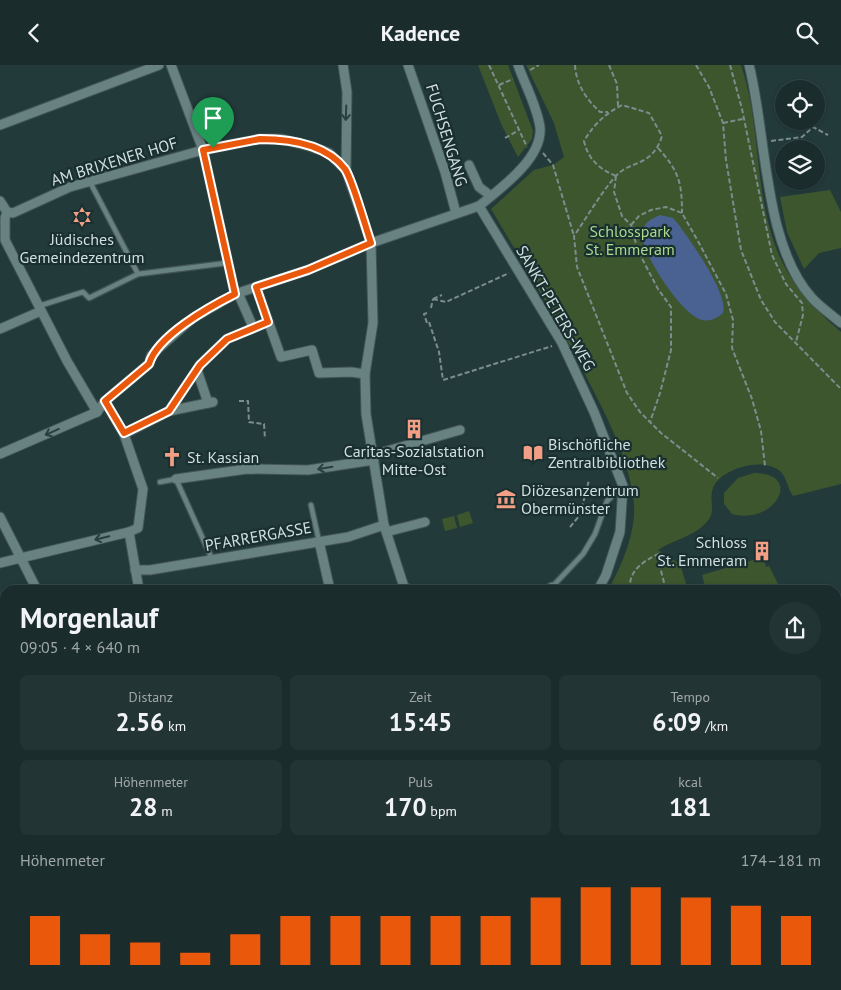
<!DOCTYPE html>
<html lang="de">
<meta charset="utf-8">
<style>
body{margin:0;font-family:"PT Sans",sans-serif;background:#233434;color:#f1f3f6;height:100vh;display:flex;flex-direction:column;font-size:19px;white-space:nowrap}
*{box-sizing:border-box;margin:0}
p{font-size:16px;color:#9fa7a9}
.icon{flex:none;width:28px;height:28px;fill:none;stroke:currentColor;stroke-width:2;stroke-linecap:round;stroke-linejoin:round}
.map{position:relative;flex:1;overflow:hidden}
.side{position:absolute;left:0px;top:520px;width:841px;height:405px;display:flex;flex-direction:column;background:#1a2c2c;border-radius:15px 15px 0 0;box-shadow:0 1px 4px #0004,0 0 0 1px #384848}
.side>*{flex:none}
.controls{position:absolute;left:775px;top:15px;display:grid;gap:10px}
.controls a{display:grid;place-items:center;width:50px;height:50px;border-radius:50%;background:#1a2c2c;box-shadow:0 1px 4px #0004,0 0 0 1px #384848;font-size:25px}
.pin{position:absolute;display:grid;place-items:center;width:42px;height:42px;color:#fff;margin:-51px -21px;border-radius:50% 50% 50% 0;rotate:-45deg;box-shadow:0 0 5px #0007}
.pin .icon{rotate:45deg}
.round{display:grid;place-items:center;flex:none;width:52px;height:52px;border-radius:26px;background:#233434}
.overview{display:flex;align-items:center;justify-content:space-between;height:85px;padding:0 20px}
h1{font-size:28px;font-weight:700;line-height:38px}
.figures{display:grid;grid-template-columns:repeat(3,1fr);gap:8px;height:85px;padding:5px 20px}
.figures div{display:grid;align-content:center;border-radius:8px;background:#233434;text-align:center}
.figures b{font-size:25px;font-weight:700}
.figures small{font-size:14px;font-weight:400}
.figures p{font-size:14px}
.chart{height:140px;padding:10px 20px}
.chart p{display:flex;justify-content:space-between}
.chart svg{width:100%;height:90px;margin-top:5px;stroke:#ea580c;stroke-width:6}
header{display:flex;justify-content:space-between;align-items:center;height:65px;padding:0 20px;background:#1a2c2c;font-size:22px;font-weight:700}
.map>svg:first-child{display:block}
.green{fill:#3d562e}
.water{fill:#496291}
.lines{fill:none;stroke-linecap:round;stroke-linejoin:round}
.lane-casing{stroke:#425656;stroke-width:7}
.street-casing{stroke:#425656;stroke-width:11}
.path{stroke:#7b8d8d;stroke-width:2;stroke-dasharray:5 2.5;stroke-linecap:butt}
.lane{stroke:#688181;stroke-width:4.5}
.street{stroke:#688181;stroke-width:9}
.oneway{stroke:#293f40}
.route-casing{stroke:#fff;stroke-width:10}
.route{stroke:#ea580c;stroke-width:6}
.labels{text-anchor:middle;stroke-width:4.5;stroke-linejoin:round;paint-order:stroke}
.street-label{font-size:16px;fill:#d2dfdf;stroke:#192f30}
.park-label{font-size:16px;fill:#aad98d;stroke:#192f30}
.poi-label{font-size:16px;fill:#d2dfdf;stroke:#192f30;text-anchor:start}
</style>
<header><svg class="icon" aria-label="back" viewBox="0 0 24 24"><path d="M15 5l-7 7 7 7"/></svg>Kadence<svg class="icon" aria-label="search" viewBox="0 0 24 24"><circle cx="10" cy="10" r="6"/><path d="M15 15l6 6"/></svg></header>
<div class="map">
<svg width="841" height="925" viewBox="0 0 841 925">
<rect width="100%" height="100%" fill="#233a3a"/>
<g class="green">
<polygon points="478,0 508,0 533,66 532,74 518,92 502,61"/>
<path d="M 526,0 L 741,0 C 765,70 750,154 794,217 C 807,237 824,252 841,267 L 841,419 L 793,431 C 788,424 787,414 781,407 C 765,391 721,403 713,423 C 708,437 718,446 705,459 C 692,472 673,475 658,485 L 680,499 L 688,525 L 608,525 C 622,501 636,467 634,439 C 630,397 609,356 590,319 C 560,259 525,201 491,144 L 534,105 L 553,100 L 564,92 L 554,58 Z"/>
<polygon points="830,125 841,147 841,183 819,188 804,204 787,167 780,132"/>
<path d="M 754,408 C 804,408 775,461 732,449 L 724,439 L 724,428 L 738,413 Z"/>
<polygon points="469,446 473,458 460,462 457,450"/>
<polygon points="454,451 457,463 445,466 442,454"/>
<polygon points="763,492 766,502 769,501 780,523 774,525 706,525 702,510"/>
<polygon points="841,822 841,925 748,925 753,920 836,920 836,830"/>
</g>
<path class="water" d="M 660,150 L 673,153 L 679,160 C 691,177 729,229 723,248 C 717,253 710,257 702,255 C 682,251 640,186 642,168 C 644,157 651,154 660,150 Z"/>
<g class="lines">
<defs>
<g id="lane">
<polyline points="90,117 138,209"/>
<polyline points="39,241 83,227 89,233 138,209 227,198"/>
<polyline points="160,417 176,414 212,494"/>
<polyline points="311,440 319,476"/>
<polyline points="552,522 583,489 595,469 607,436 622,422"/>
</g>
<g id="street">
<polyline points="171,0 203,85 235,229"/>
<polyline points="343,0 347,27 346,105 371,178 373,258 365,309 366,349 384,460 404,522 411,525"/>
<polyline points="408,0 445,107 456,148"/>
<path d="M 518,0 C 525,20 537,41 540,62 C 543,93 501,123 479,141 L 562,278 L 594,347 L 623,421 L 620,467 L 606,510 L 598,525"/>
<path d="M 749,0 C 767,70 763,179 812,233 C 820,242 832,250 841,258"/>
<polyline points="0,60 159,0"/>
<polyline points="469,100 479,122 491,131"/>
<polyline points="0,136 7,147"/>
<polyline points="7,147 13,148 70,122 203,85 260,74 282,74 312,82 329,88 346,105"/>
<polyline points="7,147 5,153 5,175 67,296 97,347"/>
<polyline points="256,222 281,292 312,285 319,308 351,307 365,309"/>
<polyline points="238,228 253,262"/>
<polyline points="0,264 41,246"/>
<polyline points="197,305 208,338"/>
<polyline points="105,336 124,369 143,424 138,463 129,467"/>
<polyline points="169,346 213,337"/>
<polyline points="97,347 105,336 149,299 151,291 158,284 193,253 235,229 308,205 371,178 479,141"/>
<polyline points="124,369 169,346 200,300 227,274 268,257"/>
<polyline points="0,389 97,347"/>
<polyline points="373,390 460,365"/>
<polyline points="176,414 247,404 308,405 374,395"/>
<polyline points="0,452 37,525"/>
<polyline points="386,467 425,457"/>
<polyline points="319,476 330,525"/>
<polyline points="0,498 129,467 139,525"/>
<polyline points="135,505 150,505 348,472 384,460"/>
<polyline points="547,525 552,522"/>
<polyline points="0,672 5,670"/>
<polyline points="836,718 841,713"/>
<polyline points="0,736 5,734"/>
<polyline points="0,821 5,819"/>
<polyline points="0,888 5,896"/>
<polyline points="20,920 24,925"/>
<polyline points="78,920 79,925"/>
<polyline points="268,920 270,925"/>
<polyline points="385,920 388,925"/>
<polyline points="460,920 462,925"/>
<polyline points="594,920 597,925"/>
<polyline points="57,925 59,920"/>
<polyline points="125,925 127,920"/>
<polyline points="527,925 534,920"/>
</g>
</defs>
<use href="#lane" class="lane-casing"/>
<use href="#street" class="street-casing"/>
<g class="path">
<polyline points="489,0 527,82"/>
<path d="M 575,0 C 576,19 586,34 600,47 L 608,47"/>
<polyline points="609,0 617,19 618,41"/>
<polyline points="696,0 709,22 723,58 726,95 741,185 761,235 775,257 841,324"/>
<polyline points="730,0 742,44 772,190 786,219 802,238 803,250 796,277"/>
<polyline points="530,5 539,0"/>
<polyline points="499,20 513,14"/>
<polyline points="723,58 743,54"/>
<polyline points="505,73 519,65"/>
<polyline points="771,76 802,72 813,62 828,70"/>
<path d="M 658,83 C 679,106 682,118 682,148"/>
<polyline points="543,88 553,100 574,171"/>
<path d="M 616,111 C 599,104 588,94 584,76 C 594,59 605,49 622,40 L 649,48 L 662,71 C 652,103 630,94 614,113 C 599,131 587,152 574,171 L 577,202 L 627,328 L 640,347 L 661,368 L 718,413"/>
<polyline points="616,111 614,127 622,151 631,160 638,186 658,224 671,242 671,285 660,328 650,357"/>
<polyline points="631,160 639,151 651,145 666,142 682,148 699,178 726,229 733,255 732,283 752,334 761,366 765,401"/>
<polyline points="433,234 446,237 509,208"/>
<polyline points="433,234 442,230"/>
<polyline points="431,243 433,234"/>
<polyline points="427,248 424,249 427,258 429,257 439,287 443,315 552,281"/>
<polyline points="239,336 248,336 249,357 264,359 265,374"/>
<polyline points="570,462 580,450 589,415"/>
<path d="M 630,525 C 628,505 644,496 660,488"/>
<polyline points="666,525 660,502 662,495 668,491"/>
<polyline points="0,608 5,607"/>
<polyline points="836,645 840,639 838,623"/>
<polyline points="98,922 103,920"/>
</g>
<use href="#lane" class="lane"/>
<use href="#street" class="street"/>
</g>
<defs><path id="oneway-shaft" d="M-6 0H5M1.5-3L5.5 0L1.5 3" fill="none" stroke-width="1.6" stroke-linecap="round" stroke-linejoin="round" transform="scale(1.25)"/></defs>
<g class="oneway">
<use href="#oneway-shaft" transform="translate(346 48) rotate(92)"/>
<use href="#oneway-shaft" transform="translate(52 367) rotate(156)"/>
<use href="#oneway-shaft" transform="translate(325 403) rotate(171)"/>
<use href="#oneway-shaft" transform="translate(102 473) rotate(167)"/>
</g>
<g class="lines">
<defs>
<path id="route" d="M 260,74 C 290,74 326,79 345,104 C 353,116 365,161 371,178 L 308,205 L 256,222 L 268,257 L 227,274 L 200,300 L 169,346 L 124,368 L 105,336 L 149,299 C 157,271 209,242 235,229 L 203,85 Z"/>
</defs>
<use href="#route" class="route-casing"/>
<use href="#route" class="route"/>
</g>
<defs>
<symbol id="synagogue-bare" viewBox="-9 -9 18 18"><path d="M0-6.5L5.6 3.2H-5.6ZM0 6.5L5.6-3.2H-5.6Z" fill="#f39f85" stroke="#192f30" stroke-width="2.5" paint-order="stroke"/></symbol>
<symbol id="building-bare" viewBox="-9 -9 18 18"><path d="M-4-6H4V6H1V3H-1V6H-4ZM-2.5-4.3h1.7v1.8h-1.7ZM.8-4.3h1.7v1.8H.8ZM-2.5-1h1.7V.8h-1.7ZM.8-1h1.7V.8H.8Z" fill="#f39f85" stroke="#192f30" stroke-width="2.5" paint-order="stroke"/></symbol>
<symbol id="library-bare" viewBox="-9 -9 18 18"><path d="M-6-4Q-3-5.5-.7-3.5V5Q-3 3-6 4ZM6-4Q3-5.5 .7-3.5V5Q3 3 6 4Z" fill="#f39f85" stroke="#192f30" stroke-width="2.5" paint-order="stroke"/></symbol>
<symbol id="church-bare" viewBox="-9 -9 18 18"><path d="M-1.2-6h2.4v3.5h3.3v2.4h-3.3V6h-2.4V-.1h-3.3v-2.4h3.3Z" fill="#f39f85" stroke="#192f30" stroke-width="2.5" paint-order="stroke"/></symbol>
<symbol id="museum-bare" viewBox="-9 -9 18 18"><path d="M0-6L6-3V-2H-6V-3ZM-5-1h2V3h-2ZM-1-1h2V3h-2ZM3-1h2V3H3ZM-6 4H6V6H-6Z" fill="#f39f85" stroke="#192f30" stroke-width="2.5" paint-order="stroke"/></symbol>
</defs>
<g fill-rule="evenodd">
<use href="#synagogue-bare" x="68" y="138" width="28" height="28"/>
<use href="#building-bare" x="400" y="350" width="28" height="28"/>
<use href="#library-bare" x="519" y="374" width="28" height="28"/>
<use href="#church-bare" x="158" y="378" width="28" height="28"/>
<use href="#museum-bare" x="492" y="420" width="28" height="28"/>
<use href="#building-bare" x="748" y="472" width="28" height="28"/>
</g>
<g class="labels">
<g class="street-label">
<text transform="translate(447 70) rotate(73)" y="6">FUCHSENGANG</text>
<text transform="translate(114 96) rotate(-17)" y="6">AM BRIXENER HOF</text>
<text transform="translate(556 243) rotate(60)" y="6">SANKT-PETERS-WEG</text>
<text transform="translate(258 471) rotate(-10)" y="6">PFARRERGASSE</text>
</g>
<g class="park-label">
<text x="630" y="172">Schlosspark<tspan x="630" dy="18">St. Emmeram</tspan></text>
</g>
<g class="poi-label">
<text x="82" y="180" text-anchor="middle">Jüdisches<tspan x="82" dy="18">Gemeindezentrum</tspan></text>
<text x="548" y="385">Bischöfliche<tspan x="548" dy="18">Zentralbibliothek</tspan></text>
<text x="414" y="392" text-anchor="middle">Caritas-Sozialstation<tspan x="414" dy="18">Mitte-Ost</tspan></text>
<text x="187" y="398">St. Kassian</text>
<text x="521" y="431">Diözesanzentrum<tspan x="521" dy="18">Obermünster</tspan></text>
<text x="747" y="483" text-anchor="end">Schloss<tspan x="747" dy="18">St. Emmeram</tspan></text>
</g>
</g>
</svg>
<div class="controls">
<a><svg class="icon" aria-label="locate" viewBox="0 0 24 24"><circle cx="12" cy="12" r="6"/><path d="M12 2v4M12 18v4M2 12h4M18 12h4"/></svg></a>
<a><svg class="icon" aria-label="layers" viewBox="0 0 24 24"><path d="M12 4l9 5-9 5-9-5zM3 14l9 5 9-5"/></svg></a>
</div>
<div class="pin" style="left:213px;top:83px;background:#1e9e55"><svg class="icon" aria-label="arrive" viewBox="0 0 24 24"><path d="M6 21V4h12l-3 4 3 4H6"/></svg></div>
<section class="side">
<div class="overview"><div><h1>Morgenlauf</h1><p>09:05 · 4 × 640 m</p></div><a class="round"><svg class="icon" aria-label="share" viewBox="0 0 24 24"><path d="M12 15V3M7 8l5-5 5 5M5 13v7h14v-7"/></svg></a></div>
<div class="figures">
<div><p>Distanz</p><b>2.56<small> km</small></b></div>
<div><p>Zeit</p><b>15:45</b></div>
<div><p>Tempo</p><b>6:09<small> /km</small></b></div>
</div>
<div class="figures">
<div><p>Höhenmeter</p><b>28<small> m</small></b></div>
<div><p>Puls</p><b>170<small> bpm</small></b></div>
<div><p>kcal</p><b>181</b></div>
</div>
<div class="chart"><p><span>Höhenmeter</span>174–181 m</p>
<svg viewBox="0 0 160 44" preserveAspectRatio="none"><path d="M5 44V20M15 44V29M25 44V33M35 44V38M45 44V29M55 44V20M65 44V20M75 44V20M85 44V20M95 44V20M105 44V11M115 44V6M125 44V6M135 44V11M145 44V15M155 44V20"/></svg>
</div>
</section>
</div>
